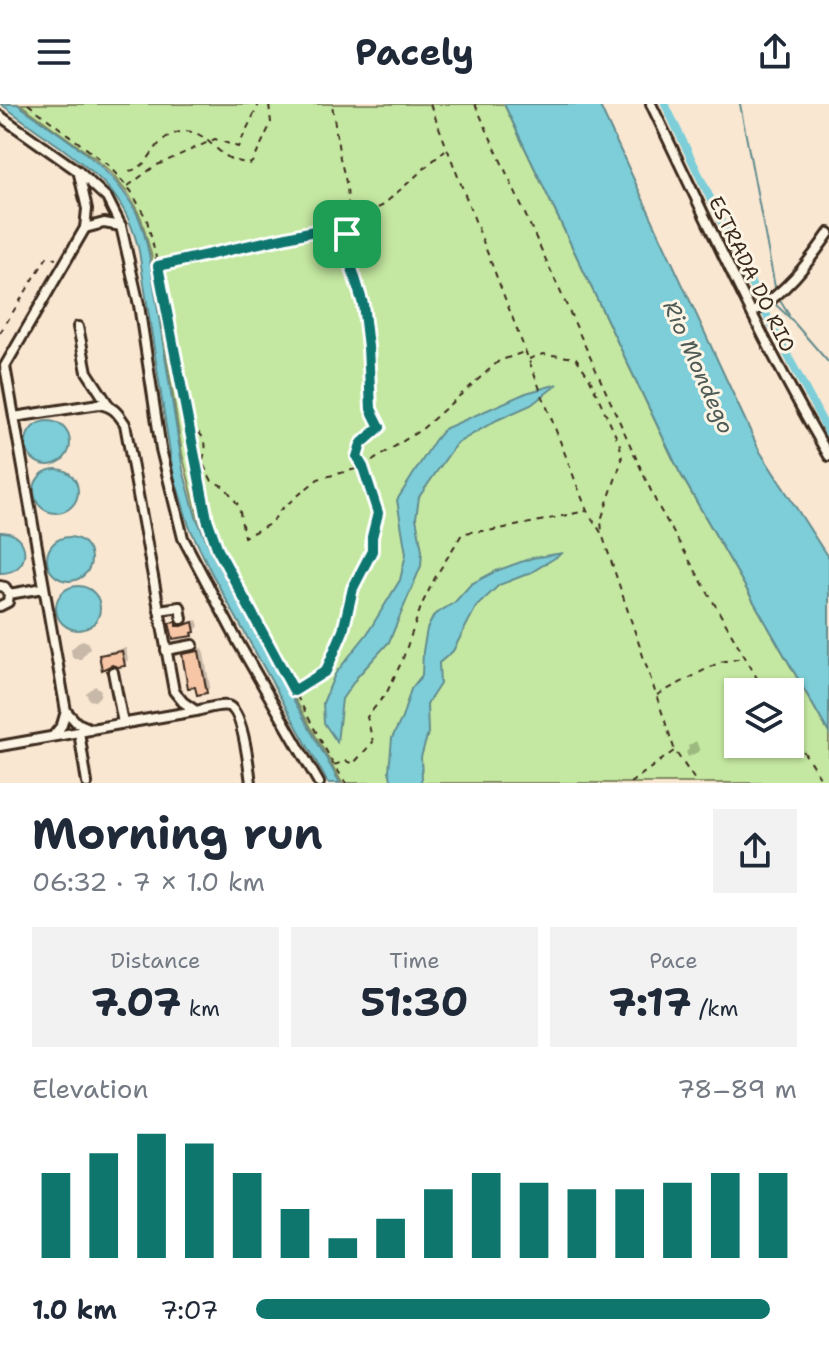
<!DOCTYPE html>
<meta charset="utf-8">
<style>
body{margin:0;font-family:"Shantell Sans",sans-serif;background:#f2f2f3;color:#1f2937;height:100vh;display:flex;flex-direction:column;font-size:30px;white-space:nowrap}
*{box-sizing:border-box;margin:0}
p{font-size:26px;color:#747a83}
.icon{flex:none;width:44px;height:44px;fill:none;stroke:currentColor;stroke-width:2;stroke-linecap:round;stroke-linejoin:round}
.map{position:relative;height:679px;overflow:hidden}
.sheet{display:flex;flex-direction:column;background:#fff;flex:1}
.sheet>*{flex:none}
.fabs{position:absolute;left:724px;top:574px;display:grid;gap:16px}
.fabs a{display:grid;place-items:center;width:80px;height:80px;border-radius:0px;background:#fff;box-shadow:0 2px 6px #0004;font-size:40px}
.pin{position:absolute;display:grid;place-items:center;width:68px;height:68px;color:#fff;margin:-34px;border-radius:16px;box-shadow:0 4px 12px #0006}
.round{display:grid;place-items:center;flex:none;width:84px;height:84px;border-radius:0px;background:#f2f2f3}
.overview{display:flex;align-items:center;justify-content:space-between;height:136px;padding:0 32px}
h1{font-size:44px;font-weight:700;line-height:60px}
.stats{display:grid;grid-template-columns:repeat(3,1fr);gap:12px;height:136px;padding:8px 32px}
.stats div{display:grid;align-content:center;border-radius:0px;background:#f2f2f3;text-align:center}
.stats b{font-size:40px;font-weight:700}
.stats small{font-size:22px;font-weight:400}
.stats p{font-size:22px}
.chart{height:224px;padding:16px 32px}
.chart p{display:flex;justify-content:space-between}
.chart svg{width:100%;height:144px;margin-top:8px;stroke:#0f766e;stroke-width:6}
ul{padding:0 32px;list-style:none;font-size:26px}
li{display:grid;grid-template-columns:128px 96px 1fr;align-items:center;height:60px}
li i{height:20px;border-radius:10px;background:#0f766e}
header{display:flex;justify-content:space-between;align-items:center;height:104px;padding:0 32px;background:#fff;font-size:36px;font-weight:700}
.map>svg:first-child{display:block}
.green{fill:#c4e8a1;stroke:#808960;stroke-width:2;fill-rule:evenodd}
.water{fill:#7dced8;stroke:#638c8e;stroke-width:2}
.shadow{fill:#0003}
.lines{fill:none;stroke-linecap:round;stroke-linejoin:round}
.stream{stroke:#638c8e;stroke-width:2}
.canal{stroke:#7dced8;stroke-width:8}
.building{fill:#f7c6a7;stroke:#3b2a1e;stroke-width:2}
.minor-casing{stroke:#3b2a1e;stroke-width:14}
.path{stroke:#3b2a1e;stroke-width:2;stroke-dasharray:6 6;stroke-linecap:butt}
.minor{stroke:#fcf5e5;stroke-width:8}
.route-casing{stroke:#fff;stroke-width:16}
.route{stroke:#0f766e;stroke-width:10}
.labels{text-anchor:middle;stroke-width:6;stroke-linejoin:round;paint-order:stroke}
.street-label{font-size:20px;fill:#3b2a1e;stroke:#fcf5e5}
.water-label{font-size:22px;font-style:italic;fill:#4f5b56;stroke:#fcf5e5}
</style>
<header><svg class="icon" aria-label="menu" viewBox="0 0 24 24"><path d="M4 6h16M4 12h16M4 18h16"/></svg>Pacely<svg class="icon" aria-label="share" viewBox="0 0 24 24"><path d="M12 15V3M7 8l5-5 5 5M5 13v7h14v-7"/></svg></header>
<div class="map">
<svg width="829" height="679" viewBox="0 0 829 679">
<rect width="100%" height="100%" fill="#fae7d2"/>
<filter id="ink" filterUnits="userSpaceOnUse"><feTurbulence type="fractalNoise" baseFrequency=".0125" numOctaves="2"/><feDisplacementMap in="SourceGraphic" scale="16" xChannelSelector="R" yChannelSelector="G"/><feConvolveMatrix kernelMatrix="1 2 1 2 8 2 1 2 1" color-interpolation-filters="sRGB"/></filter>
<g filter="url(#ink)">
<path class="green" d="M 20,0 L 504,0 L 679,367 L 829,629 L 829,679 L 342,679 L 219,460 L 198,413 L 182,350 L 151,150 L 141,114 L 129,91 L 111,69 L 96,55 ZM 738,588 L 790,588 L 790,640 L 738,640 Z"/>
<g class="water">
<path d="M 1,0 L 17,0 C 61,32 115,61 139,114 C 144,125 146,138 149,150 L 183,366 L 196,413 L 215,455 L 340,679 L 328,679 L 211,468 L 189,422 L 173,368 L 139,147 C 127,95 103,75 62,44 C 42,30 21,15 1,0 Z"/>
<polygon points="504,0 599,0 759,346 829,455 829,629 679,367"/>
<polygon points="558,280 531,301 497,316 456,340 419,393 416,414 422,446 421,462 389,538 358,572 342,595 337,638 324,619 323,599 335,570 367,530 400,476 406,450 397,396 435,336 444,325 526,289"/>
<circle cx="48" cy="339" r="22"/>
<circle cx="56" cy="387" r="22"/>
<path d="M 0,428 C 32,427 33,470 0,469 Z"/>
<circle cx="69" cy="455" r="22"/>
<polygon points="563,449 530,469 499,481 476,503 453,547 439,559 440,580 427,600 428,629 421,653 422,674 420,679 392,679 389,667 392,634 402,614 411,585 422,571 423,547 427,525 434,511 455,498 471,480 496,467 532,454"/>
<circle cx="78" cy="504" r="22"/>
</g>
<g class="shadow">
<polygon points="179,515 180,518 188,518 197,516 199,522 192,530 171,520 175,516"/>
<polygon points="82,536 88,538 90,544 81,555 74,555 72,553 71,545"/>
<polygon points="126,544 128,556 124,560 101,552 106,548"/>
<polygon points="203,544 210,583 206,587 184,551 188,547"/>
<polygon points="95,582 101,586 100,592 95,597 89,596 86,589"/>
<polygon points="696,637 700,647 688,653 686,648 689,645 688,642"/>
</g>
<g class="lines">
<g class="stream">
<polyline points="740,0 775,183"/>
<polyline points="750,177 767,193"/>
<polyline points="779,195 789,211"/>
<polyline points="774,199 790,214 829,259"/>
</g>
<g class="canal">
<polyline points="665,0 758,194"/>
<polyline points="765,208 829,330"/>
</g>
</g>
<g class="building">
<polygon points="176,518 176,522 182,522 193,518 195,528 192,529 193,532 173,535 169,519"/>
<polygon points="122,547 125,562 118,563 112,561 102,566 99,551"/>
<polygon points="199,547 207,589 197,591 195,583 188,584 182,550"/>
</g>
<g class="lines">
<defs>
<g id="minor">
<path d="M 651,0 C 708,118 762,239 829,352"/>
<polyline points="0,12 78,67 107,94 121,122 139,201 161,345 183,434 238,538 319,679"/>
<polyline points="79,70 87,105 85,124 5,262 66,607 77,619 91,625 196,607"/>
<polyline points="85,124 104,119 121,122"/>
<path d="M 752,209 C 786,188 806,162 829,129"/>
<polyline points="78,223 87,268 109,302"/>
<path d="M 14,313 L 99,300 C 114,303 117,308 125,320 L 174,587 L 183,598 L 196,607 C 205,605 219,600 228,602 C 243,606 249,664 251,679"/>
<polyline points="0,482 5,483 9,490"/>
<polyline points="9,490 44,484"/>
<polyline points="0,502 8,498 9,490"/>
<polyline points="159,506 180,503 182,515"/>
<polyline points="166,546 193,541"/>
<polyline points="113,568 123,619"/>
<polyline points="79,628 87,679"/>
<polyline points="54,631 62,621 66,607"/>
<polyline points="0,642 90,626"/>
</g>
</defs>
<use href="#minor" class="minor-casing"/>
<g class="path">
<polyline points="28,0 108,61 131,87 147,116 158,162 207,415 218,446 334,661 346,679"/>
<polyline points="430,0 587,407 602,430 675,647 697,679"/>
<polyline points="475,0 657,400 765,588"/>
<path d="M 129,67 C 150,64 152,39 171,31 C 201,18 208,43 231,55 C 237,58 244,58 250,60 L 254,56 L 271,19 L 269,0"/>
<polyline points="128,82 155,62 215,35 238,43 259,0"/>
<polyline points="158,162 336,122 382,102 445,46"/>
<polyline points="0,229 47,153 56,155"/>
<polyline points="529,255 543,250 576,254 589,273 620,341 622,356 601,416 602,429"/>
<path d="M 189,321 C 206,333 209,338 202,358 L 212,377 L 225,383 L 239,402 L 244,433 L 272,419 L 279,407 L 318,375 L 363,363 L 422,325 L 499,257 L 524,248"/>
<polyline points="295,586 326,567 343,527 353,484 372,447 372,433 378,409 363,363 357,353 361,340 380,323 371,305 368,243 363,200 347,148 346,136 349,116 347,82 340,54 332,0"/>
<polyline points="657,591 720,558 743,554"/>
<polyline points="790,627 824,679"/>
<path d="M 334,661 L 346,657 L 353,660 L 373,638 L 367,613 L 387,588 L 402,557 L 422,500 L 436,472 L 462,430 C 475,426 486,428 499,425 C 528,420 557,413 586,407"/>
<polyline points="630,679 674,647"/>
</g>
<use href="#minor" class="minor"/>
</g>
</g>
<g class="lines" filter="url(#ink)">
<defs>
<polygon id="route" points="349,116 346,136 347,148 363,200 368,243 371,305 380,323 361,340 357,353 363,363 378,409 372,433 372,447 353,484 343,527 326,567 294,587 218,446 207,415 158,162 336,122"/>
</defs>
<use href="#route" class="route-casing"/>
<use href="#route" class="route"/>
</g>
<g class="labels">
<g class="street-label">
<text transform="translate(752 170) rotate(64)" y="7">ESTRADA DO RIO</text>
</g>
<g class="water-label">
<text transform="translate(699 263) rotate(66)" y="8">Rio Mondego</text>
</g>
</g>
</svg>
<div class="fabs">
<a><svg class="icon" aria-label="layers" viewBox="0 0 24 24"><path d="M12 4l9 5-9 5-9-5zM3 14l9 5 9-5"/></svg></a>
</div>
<div class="pin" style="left:347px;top:130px;background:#1e9e55"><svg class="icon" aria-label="arrive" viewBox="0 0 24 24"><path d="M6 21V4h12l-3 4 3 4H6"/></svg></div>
</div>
<section class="sheet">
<div class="overview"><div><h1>Morning run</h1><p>06:32 · 7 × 1.0 km</p></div><a class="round"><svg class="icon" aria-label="share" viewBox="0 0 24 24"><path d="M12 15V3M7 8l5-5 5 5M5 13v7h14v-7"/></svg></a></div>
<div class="stats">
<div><p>Distance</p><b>7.07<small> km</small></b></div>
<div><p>Time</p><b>51:30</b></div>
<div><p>Pace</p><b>7:17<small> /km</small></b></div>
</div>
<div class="chart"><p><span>Elevation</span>78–89 m</p>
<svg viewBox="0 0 160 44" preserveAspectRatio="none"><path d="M5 44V18M15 44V12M25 44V6M35 44V9M45 44V18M55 44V29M65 44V38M75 44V32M85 44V23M95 44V18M105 44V21M115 44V23M125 44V23M135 44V21M145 44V18M155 44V18"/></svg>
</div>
<ul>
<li><b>1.0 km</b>7:07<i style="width:95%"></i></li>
</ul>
</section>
